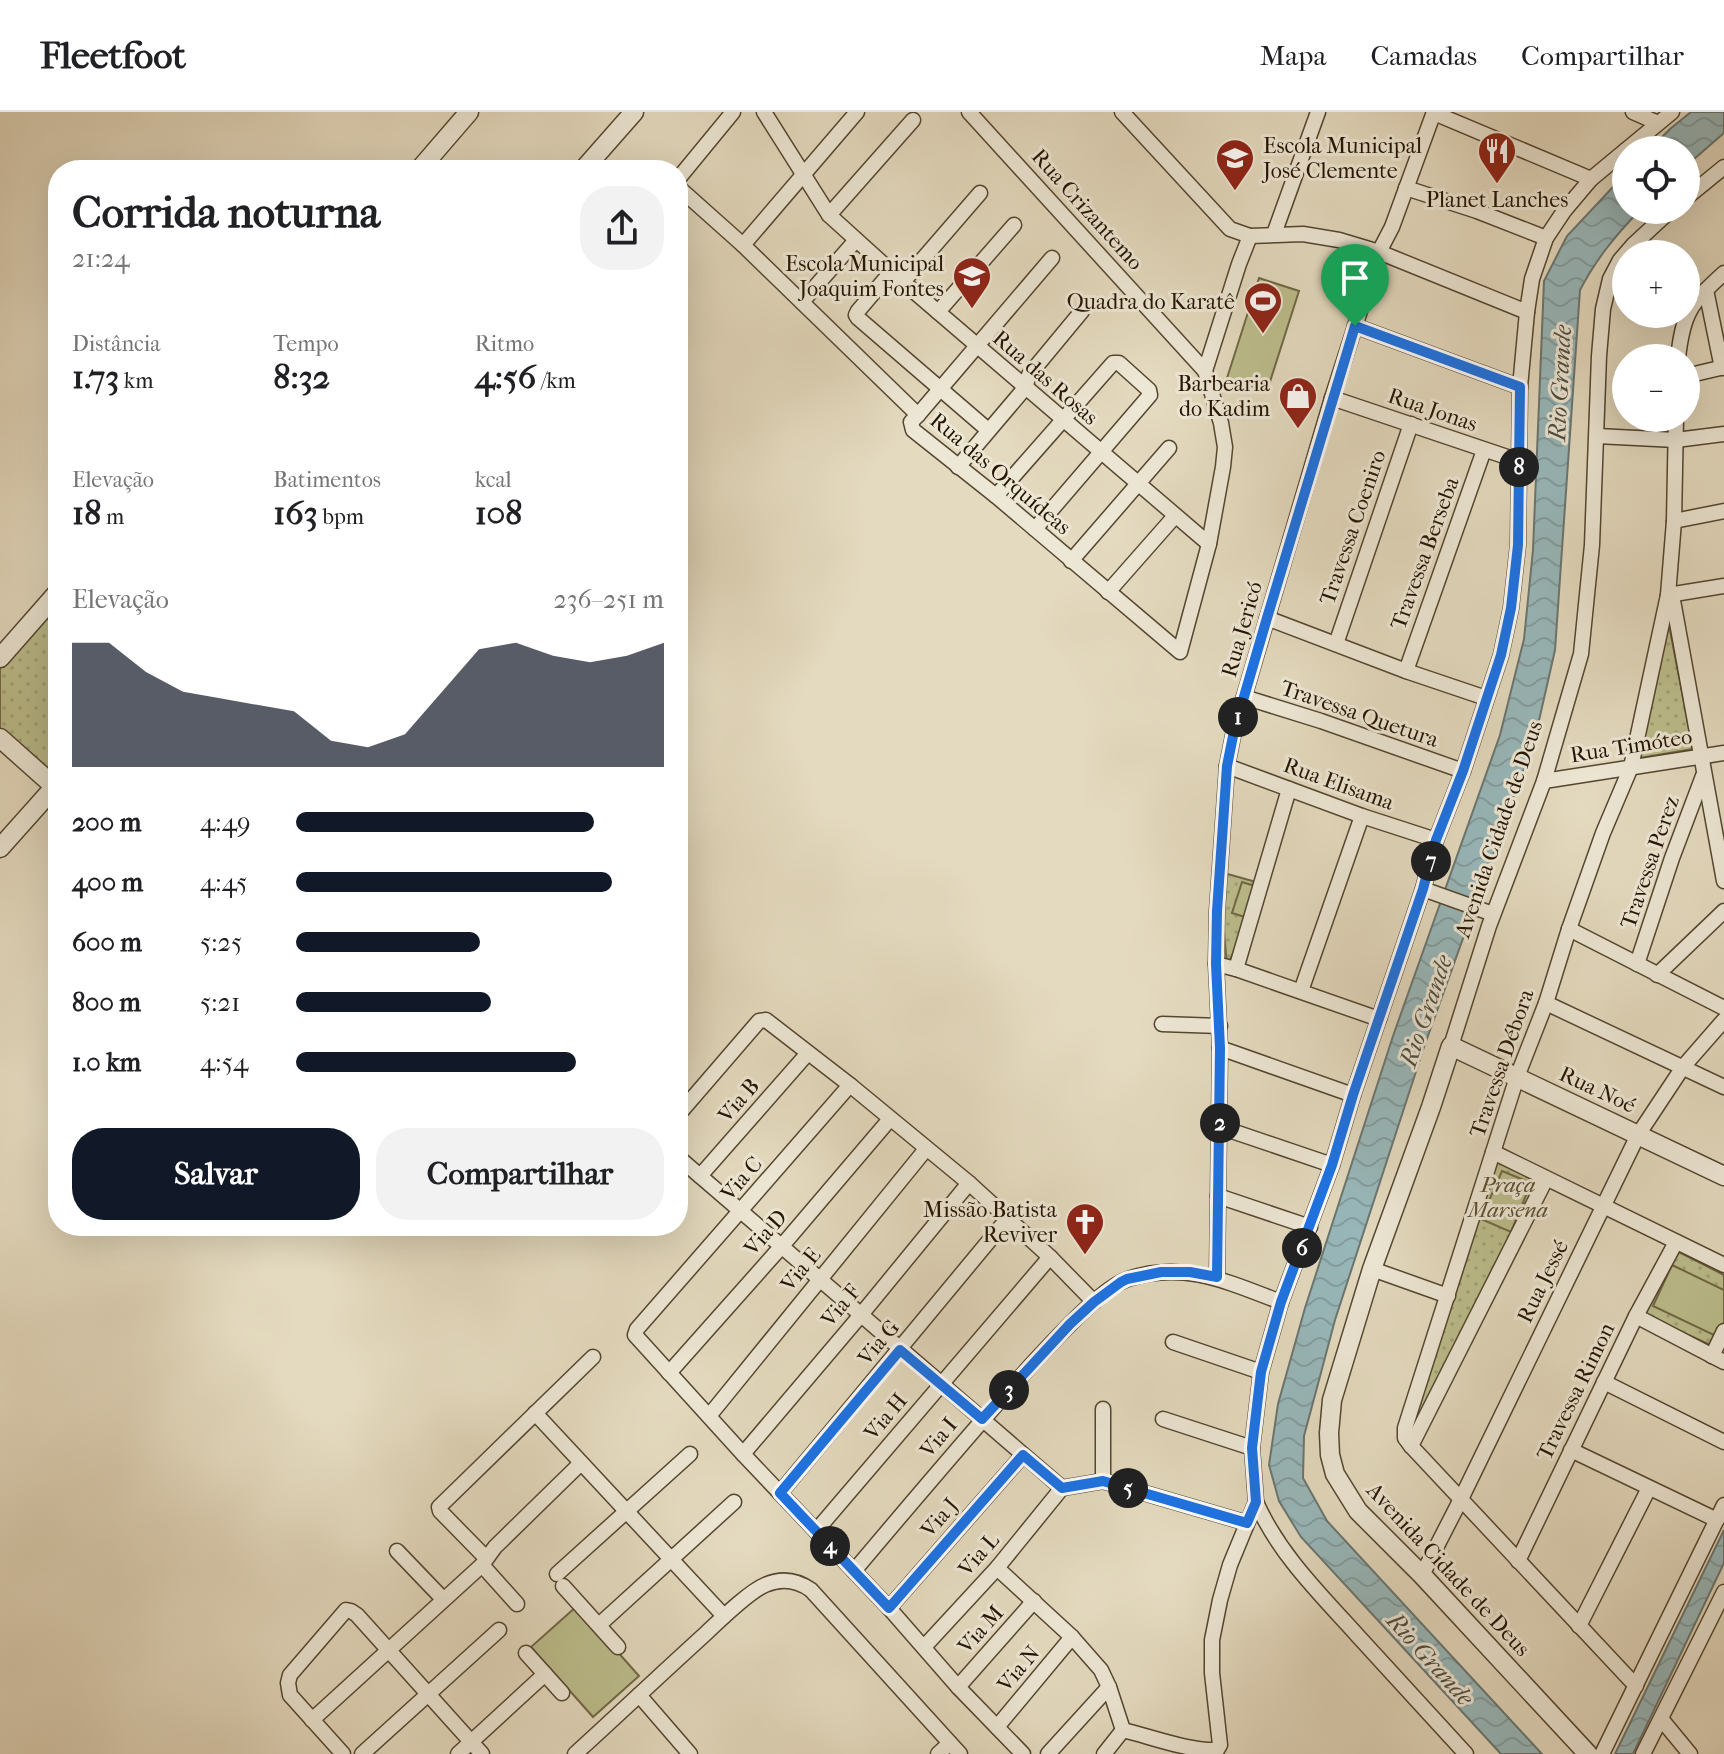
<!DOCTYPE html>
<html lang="pt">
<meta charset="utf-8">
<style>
body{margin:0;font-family:"IM FELL French Canon",serif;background:#f2f2f2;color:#202124;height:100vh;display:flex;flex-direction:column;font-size:30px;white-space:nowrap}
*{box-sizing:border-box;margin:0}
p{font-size:26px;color:#757577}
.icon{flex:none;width:44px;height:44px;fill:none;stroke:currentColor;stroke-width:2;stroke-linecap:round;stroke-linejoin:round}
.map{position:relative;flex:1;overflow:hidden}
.details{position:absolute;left:48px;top:48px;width:640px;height:1076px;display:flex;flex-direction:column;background:#fff;border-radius:32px;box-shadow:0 8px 32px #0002}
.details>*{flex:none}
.tools{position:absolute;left:1612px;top:24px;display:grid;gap:16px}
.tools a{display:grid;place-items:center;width:88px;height:88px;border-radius:50%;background:#fff;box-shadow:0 8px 32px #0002;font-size:40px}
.pin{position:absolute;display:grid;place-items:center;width:68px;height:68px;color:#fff;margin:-82px -34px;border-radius:50% 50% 50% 0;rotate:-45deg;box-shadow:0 0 8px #0007}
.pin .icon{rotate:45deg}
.km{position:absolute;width:40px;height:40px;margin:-20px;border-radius:50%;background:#222;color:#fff;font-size:22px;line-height:40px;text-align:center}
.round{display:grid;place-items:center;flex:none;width:84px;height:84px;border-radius:32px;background:#f2f2f2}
.overview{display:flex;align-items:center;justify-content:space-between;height:136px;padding:0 24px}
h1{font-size:44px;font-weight:700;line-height:60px}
.metrics{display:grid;grid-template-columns:repeat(3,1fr);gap:12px;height:136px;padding:8px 24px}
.metrics div{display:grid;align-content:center}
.metrics b{font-size:34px;font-weight:700}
.metrics small{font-size:22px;font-weight:400}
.metrics p{font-size:22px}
.chart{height:224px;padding:16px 24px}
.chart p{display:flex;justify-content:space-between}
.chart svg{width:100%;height:144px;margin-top:8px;fill:#111827;opacity:.7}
.action{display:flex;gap:16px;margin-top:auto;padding:16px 24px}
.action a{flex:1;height:92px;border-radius:32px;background:#111827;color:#fff;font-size:32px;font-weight:700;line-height:92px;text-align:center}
.action a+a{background:#f2f2f2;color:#202124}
ul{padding:0 24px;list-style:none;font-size:26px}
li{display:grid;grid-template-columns:128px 96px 1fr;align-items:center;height:60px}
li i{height:20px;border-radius:10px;background:#111827}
header{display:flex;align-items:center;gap:48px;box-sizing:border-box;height:112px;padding:0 40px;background:#fff;border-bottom:2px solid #e0e0e0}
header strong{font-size:38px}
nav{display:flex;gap:44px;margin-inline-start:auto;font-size:28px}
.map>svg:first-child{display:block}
.grass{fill:url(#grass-dots);stroke:#706846;stroke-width:2}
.pitch{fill:#bcbd8c;stroke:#706846;stroke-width:2}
.water{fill:url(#water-waves);stroke:#6a7671;stroke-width:2}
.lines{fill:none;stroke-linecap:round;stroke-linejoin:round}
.minor-casing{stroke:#544630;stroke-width:17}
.tertiary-casing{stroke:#544630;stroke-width:21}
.minor{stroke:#ede7d5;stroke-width:14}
.tertiary{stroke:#ede7d5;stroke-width:18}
.route-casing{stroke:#fff;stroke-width:16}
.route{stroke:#1a73e8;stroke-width:10}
.labels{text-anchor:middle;stroke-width:6;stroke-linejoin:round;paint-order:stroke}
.poi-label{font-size:22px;fill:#241401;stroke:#ede7d5;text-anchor:end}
.street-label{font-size:22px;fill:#241401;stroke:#ede7d5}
.park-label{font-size:22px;font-style:italic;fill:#594f32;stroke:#ede7d5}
.water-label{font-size:24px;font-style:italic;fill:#4d4d42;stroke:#ede7d5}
</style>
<header>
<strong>Fleetfoot</strong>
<nav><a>Mapa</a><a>Camadas</a><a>Compartilhar</a></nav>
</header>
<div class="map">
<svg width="1724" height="1642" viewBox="0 0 1724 1642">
<defs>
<pattern id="grass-dots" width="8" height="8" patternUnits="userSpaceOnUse" patternTransform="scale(2)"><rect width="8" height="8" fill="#bcbd8c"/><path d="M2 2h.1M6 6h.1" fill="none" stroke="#a1a277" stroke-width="1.8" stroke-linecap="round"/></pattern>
<pattern id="water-waves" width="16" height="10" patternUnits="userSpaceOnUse" patternTransform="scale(2)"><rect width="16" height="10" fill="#98b8bb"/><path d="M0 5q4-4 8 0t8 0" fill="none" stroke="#839d9f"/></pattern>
</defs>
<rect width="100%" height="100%" fill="#e4dabf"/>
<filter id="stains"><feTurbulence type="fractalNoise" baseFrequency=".0025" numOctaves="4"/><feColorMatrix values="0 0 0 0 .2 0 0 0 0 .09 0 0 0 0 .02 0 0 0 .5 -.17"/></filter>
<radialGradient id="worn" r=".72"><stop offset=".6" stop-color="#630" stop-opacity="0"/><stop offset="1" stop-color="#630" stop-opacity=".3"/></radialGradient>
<g class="grass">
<polygon points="58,487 58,669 0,624 0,552"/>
<polygon points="1668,508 1693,637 1634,647"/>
<polygon points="1224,761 1263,772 1246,814 1227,854 1223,807"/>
<polygon points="1495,1046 1541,1070 1413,1340 1411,1305"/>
<polygon points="1675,1138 1724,1163 1724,1218 1715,1235 1644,1203"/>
</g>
<g class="pitch">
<polygon points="1259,166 1299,179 1267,279 1227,266"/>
<polygon points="1242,770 1258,775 1248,806 1232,801"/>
<polygon points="1502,1059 1531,1071 1511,1120 1481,1107"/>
<polygon points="1672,1153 1724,1178 1724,1213 1718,1225 1653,1194"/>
<polygon points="577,1494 639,1564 593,1605 531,1535"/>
</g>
<g class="water">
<polygon points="1691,0 1724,0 1724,21 1686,54 1686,38 1649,38 1670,17"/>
<path d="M 1626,61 L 1626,98 L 1640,98 C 1616,123 1596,147 1580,178 L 1555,538 L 1535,626 L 1424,935 L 1335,1208 L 1315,1283 L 1304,1324 L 1303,1366 L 1327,1409 L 1542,1642 L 1501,1642 L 1301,1425 L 1279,1389 L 1269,1353 L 1278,1292 L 1305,1196 L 1393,924 L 1500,623 L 1524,527 L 1533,438 L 1544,169 L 1567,124 Z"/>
<polygon points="1724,1418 1724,1451 1633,1642 1615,1642"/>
</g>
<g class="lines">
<defs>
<g id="minor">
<polyline points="764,0 829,103 903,170 1209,432"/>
<polyline points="1122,0 1230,117 1250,124 1303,122 1339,128 1379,140 1527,200"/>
<polyline points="1633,0 1658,11"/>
<polyline points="1434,1 1591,67"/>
<polyline points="1626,38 1672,0"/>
<polyline points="678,67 733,0"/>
<polyline points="678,75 743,133 918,303 911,310 913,318 996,384 1180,540 1209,432 1223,355 1225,335 1221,311 1205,259 969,0"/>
<polyline points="1406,76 1477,99 1546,126"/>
<polyline points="1686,86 1724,55"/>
<polyline points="829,103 913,8"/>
<polyline points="1274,122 1318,0"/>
<polyline points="743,133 857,0"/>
<polyline points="892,159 858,199 856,203 858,206 988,318"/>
<polyline points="903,170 980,81"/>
<polyline points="1706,178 1722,256"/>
<polyline points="802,190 856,128"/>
<polyline points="938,200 1014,113"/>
<polyline points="1355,214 1520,275"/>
<path d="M 1678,246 C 1683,201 1690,192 1724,161"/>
<polyline points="1205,259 1239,152 1250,124"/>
<polyline points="1686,264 1724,255"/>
<polyline points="1332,286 1519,349"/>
<polyline points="918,303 1052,146"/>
<polyline points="1597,324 1676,328 1724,322"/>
<polyline points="958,355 1025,276 1029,263 1082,199"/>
<polyline points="996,384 1113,251 1119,251 1149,278 1150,283 1035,417"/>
<polyline points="1674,409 1724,399"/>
<polyline points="1071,449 1169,336"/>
<polyline points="1108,480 1175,404"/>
<polyline points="1668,483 1724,474"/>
<polyline points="1672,483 1724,769"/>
<polyline points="1267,506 1406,559 1486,586"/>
<polyline points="1336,532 1411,312"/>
<polyline points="1406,559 1484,338"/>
<polyline points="1244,585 1321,609 1463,659"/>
<polyline points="1227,654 1362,704 1436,728"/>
<polyline points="1544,669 1724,641"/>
<polyline points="1423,777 1493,802"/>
<polyline points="1569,817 1724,896"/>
<polyline points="1216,852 1236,857 1289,677"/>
<polyline points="1637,852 1672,746 1703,664"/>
<polyline points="1236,857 1379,907"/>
<polyline points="1657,863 1724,799"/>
<polyline points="1301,879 1362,704"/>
<polyline points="1546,891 1724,975"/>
<polyline points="1162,912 1220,914"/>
<polyline points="1451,934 1489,814 1544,669 1581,542 1592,433 1599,244 1603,197 1610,167 1620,148 1633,133 1671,98"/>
<polyline points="1220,936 1353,983"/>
<polyline points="850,973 637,1217 635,1223 743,1342 889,1496 958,1575 1023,1642"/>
<polyline points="678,1003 759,909 766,908 850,973 969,1071 1050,1145 1094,1190"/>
<polyline points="1220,1015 1332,1053"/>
<polyline points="1493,1040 1724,1153"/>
<polyline points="678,1045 1062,1376 1103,1369 1247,1411"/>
<polyline points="700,1064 808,941"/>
<polyline points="1218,1084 1310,1115"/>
<polyline points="1372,1157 1448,1184"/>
<polyline points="1217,1165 1220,936 1216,852 1217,799 1227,654 1234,619 1244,585 1332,286 1379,140 1392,115 1434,0"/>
<polyline points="1636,1204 1724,1250"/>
<polyline points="1173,1230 1261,1260"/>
<polyline points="1712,1244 1724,1219"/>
<polyline points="669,1261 781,1135 890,1007"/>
<polyline points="1604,1270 1724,1330"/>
<polyline points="1103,1297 1103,1369"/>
<polyline points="535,1301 724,1504"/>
<polyline points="709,1304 926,1037"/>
<polyline points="1163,1307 1252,1336"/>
<polyline points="1411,1334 1546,1067"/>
<polyline points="1571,1338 1717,1408"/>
<polyline points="743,1342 860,1204 969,1071"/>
<polyline points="780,1381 1008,1106"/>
<path d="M 1256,1390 C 1279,1442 1319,1481 1357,1523 C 1393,1562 1429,1602 1466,1642"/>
<polyline points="816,1419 1050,1145"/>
<polyline points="397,1439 443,1487"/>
<polyline points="486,1446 440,1399 439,1395 593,1245"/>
<polyline points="1518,1449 1636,1204 1676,1130"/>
<polyline points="482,1453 517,1492"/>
<polyline points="997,1456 1072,1525 1101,1558 1109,1575 1123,1618"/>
<path d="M 854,1459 C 913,1389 972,1319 1033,1251 C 1054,1229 1101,1176 1128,1167 C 1184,1148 1230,1171 1281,1190"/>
<polyline points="557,1462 690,1342"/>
<polyline points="1422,1463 1461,1387 1638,1023 1683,955 1724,908"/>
<polyline points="563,1474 618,1535"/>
<polyline points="889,1496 1023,1343"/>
<polyline points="599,1513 734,1390"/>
<polyline points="1579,1514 1649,1376"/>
<polyline points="924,1535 997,1456 1062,1376"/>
<polyline points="526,1541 562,1581"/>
<polyline points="1636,1574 1411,1334 1405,1326 1405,1316 1517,965 1546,891 1569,817 1603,721 1631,655 1668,483 1674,409 1676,306"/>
<polyline points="958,1575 1034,1489"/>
<polyline points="639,1583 690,1642"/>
<polyline points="312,1608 482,1453 495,1435 581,1351"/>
<polyline points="1662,1608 1690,1642"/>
<polyline points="997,1615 1072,1525"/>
<path d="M 1123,1618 C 1152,1625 1188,1639 1217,1638 L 1220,1633 L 1212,1561 L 1212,1528 L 1220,1488 L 1230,1453 L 1256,1390 L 1252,1336 L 1261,1260 L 1281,1190 L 1332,1053 L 1353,983 L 1423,777 L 1436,728 L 1463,659 L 1501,543 L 1511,496 L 1518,433 L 1520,275 L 1527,200 L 1532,167 L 1546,126 L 1564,99 L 1591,67 L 1626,38"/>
<polyline points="343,1642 290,1583 288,1571 290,1563 346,1498 351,1499 357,1503 482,1642"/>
<polyline points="362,1642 499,1518"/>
<polyline points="458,1642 545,1562"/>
<path d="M 575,1642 C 618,1603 660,1563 703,1524 C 717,1511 748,1480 765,1473 C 781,1466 797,1468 811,1478 L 960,1642"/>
<polyline points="938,1642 950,1631"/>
<polyline points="1048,1642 1109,1575"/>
<polyline points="1104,1642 1123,1618"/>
<polyline points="1602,1642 1724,1393"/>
<polyline points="1643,1642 1724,1480"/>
</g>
<g id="tertiary">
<polyline points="419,58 469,0"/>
<polyline points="583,58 634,0"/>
<polyline points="0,546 58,480"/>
<polyline points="0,626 55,675"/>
<polyline points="0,736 58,671"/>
<polyline points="1588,1642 1422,1463 1358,1399 1335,1362 1330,1343 1329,1321 1332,1288 1372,1157 1431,995 1451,934 1724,1064"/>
</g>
</defs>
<use href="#minor" class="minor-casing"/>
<use href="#tertiary" class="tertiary-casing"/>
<use href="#minor" class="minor"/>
<use href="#tertiary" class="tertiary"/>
</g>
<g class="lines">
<defs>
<polygon id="route" points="1355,214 1520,275 1518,433 1511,496 1501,543 1463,659 1436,728 1423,777 1353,983 1332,1053 1281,1190 1261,1260 1252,1336 1256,1390 1247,1411 1103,1369 1062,1376 1023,1343 889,1496 780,1381 900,1238 982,1307 1070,1212 1094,1190 1121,1170 1127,1167 1161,1160 1190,1160 1217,1165 1220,936 1216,852 1217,799 1227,654 1234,619 1267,506"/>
</defs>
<use href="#route" class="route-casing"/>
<use href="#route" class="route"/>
</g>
<defs>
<symbol id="restaurant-pin" viewBox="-11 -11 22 30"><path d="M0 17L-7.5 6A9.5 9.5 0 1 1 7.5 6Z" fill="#8f2418" stroke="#ede7d5"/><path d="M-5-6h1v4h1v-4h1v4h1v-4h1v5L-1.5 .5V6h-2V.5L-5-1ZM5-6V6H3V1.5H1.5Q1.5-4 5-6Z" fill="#fff"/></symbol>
<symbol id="school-pin" viewBox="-11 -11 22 30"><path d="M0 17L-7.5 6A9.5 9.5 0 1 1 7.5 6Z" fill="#8f2418" stroke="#ede7d5"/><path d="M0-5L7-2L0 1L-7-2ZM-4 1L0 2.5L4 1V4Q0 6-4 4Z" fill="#fff"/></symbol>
<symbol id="stadium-pin" viewBox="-11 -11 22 30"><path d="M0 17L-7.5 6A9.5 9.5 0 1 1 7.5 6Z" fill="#8f2418" stroke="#ede7d5"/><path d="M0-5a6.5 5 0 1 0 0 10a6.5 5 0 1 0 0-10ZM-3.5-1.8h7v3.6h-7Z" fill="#fff"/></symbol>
<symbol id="shop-pin" viewBox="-11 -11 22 30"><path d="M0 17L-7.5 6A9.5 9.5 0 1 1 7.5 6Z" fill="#8f2418" stroke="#ede7d5"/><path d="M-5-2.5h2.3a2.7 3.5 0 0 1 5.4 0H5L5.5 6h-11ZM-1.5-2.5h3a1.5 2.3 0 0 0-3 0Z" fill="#fff"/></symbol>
<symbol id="church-pin" viewBox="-11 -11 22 30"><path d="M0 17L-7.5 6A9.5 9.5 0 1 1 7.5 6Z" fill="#8f2418" stroke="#ede7d5"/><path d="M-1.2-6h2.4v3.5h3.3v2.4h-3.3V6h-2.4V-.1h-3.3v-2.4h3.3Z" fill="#fff"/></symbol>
</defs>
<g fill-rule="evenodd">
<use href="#restaurant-pin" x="1475" y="17" width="44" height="60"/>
<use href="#school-pin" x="1213" y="24" width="44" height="60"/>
<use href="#school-pin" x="950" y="142" width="44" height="60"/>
<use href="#stadium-pin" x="1241" y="167" width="44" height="60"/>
<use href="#shop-pin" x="1276" y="262" width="44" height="60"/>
<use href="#church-pin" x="1063" y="1088" width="44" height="60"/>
</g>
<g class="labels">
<g class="poi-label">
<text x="1263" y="41" text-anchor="start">Escola Municipal<tspan x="1263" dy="25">José Clemente</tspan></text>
<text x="1497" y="95" text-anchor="middle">Planet Lanches</text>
<text x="944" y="159">Escola Municipal<tspan x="944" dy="25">Joaquim Fontes</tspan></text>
<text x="1235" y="197">Quadra do Karatê</text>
<text x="1270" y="279">Barbearia<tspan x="1270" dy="25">do Kadim</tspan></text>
<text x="1057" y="1105">Missão Batista<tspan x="1057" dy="25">Reviver</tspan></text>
</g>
<g class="street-label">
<text transform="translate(1088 97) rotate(48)" y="8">Rua Crizantemo</text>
<text transform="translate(1046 265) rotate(41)" y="8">Rua das Rosas</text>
<text transform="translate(1433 297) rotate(19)" y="8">Rua Jonas</text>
<text transform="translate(1001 361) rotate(40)" y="8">Rua das Orquídeas</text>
<text transform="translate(1352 415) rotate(-71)" y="8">Travessa Coeniro</text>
<text transform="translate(1424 441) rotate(-70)" y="8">Travessa Berseba</text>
<text transform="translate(1241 517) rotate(-74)" y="8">Rua Jericó</text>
<text transform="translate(1360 601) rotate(19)" y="8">Travessa Quetura</text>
<text transform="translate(1631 633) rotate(-9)" y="8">Rua Timóteo</text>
<text transform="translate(1339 671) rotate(20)" y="8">Rua Elisama</text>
<text transform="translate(1498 717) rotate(-71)" y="8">Avenida Cidade de Deus</text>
<text transform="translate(1649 750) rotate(-71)" y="8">Travessa Perez</text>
<text transform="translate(1501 951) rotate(-71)" y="8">Travessa Débora</text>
<text transform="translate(1598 977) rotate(25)" y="8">Rua Noé</text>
<text transform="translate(738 988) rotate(-49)" y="8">Via B</text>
<text transform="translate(741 1066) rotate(-49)" y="8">Via C</text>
<text transform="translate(765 1120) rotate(-49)" y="8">Via D</text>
<text transform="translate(800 1157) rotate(-51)" y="8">Via E</text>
<text transform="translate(1542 1169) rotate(-64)" y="8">Rua Jessé</text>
<text transform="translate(840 1193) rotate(-50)" y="8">Via F</text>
<text transform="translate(878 1230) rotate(-50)" y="8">Via G</text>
<text transform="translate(1575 1279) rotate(-64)" y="8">Travessa Rimon</text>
<text transform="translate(885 1304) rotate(-50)" y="8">Via H</text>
<text transform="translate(938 1325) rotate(-50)" y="8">Via I</text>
<text transform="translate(939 1405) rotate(-49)" y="8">Via J</text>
<text transform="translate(978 1442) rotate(-49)" y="8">Via L</text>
<text transform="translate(1449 1457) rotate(47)" y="8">Avenida Cidade de Deus</text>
<text transform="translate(980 1517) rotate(-48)" y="8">Via M</text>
<text transform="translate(1018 1556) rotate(-50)" y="8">Via N</text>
</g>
<g class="park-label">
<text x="1508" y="1080">Praça<tspan x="1508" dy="25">Marsena</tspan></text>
</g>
<g class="water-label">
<text transform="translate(1560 271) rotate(-87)" y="8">Rio Grande</text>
<text transform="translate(1426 899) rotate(-71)" y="8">Rio Grande</text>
<text transform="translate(1430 1547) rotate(48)" y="8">Rio Grande</text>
</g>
</g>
<rect width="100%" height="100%" filter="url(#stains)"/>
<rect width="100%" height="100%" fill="url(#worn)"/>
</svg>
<div class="tools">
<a><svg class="icon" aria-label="locate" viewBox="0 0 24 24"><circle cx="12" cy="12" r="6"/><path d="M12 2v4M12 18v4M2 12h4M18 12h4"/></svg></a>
<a>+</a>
<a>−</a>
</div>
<div class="pin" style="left:1355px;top:214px;background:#1e9e55"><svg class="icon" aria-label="arrive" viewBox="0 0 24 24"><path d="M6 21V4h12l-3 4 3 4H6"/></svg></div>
<b class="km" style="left:1238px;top:605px">1</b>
<b class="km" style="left:1220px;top:1011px">2</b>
<b class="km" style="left:1009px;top:1278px">3</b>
<b class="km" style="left:830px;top:1434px">4</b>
<b class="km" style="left:1128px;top:1376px">5</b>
<b class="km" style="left:1302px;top:1136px">6</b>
<b class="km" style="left:1431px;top:749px">7</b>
<b class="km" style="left:1519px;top:355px">8</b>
<section class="details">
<div class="overview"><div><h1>Corrida noturna</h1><p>21:24</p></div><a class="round"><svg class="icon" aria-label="share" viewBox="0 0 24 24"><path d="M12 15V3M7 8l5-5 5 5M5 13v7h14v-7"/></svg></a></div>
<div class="metrics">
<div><p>Distância</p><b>1.73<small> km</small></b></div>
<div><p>Tempo</p><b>8:32</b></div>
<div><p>Ritmo</p><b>4:56<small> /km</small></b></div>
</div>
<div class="metrics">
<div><p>Elevação</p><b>18<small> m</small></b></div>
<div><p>Batimentos</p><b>163<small> bpm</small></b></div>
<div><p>kcal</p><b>108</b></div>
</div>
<div class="chart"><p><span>Elevação</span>236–251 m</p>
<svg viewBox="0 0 160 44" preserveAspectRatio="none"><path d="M0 44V6L10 6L20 15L30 21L40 23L50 25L60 27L70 36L80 38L90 34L100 21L110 8L120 6L130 10L140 12L150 10L160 6V44z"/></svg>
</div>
<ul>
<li><b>200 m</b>4:49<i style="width:81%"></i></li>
<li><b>400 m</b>4:45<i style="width:86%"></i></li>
<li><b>600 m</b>5:25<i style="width:50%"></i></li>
<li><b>800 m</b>5:21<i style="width:53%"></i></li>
<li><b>1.0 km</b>4:54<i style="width:76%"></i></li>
</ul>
<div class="action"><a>Salvar</a><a>Compartilhar</a></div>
</section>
</div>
